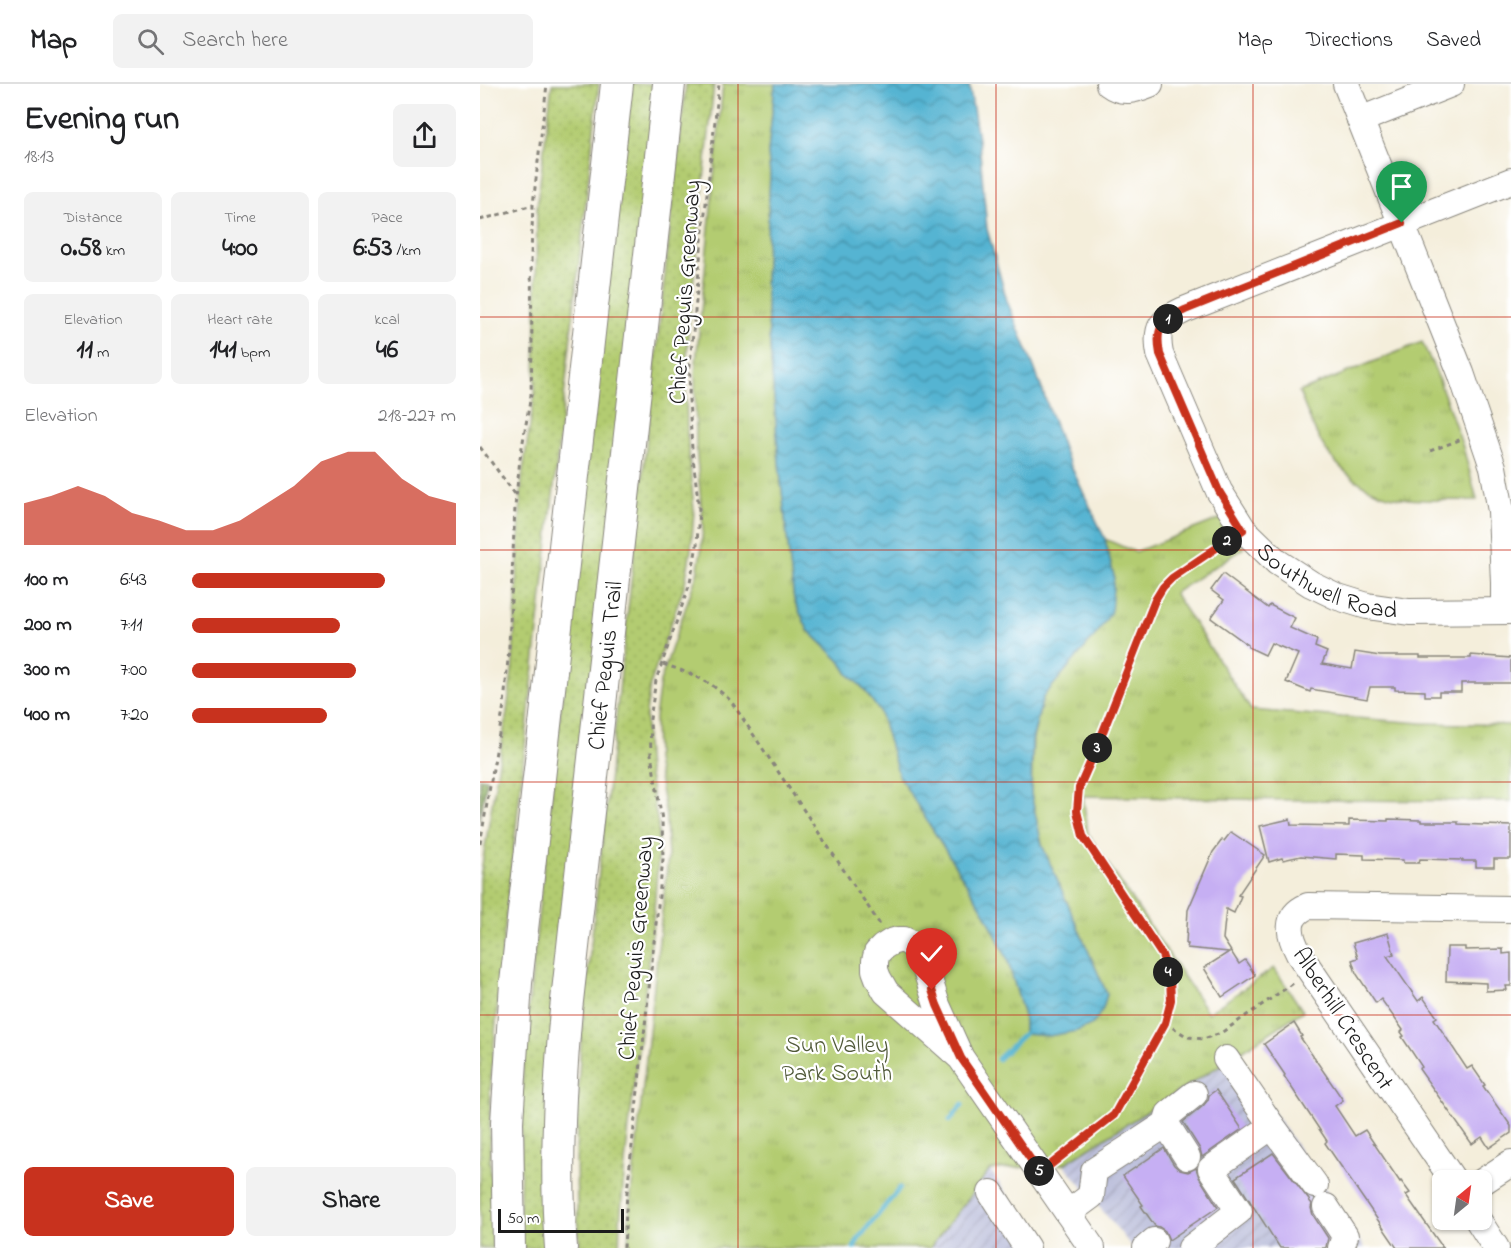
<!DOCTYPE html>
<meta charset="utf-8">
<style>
body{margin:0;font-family:"Indie Flower",sans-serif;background:#f2f2f2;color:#202124;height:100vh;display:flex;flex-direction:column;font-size:22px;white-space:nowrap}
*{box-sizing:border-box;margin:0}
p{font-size:20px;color:#757577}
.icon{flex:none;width:33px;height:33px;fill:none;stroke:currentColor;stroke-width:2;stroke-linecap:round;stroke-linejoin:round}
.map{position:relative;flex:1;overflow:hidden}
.drawer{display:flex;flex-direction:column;background:#fff;width:480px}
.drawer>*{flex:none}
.needle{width:39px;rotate:29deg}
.fabs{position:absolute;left:952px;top:1086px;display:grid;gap:12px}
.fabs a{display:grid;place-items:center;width:60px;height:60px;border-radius:9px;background:#fff;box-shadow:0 2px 4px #0004;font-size:30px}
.scale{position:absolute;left:18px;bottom:15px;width:126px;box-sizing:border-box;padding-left:6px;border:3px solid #1c1c1c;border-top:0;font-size:16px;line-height:21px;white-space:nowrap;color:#1c1c1c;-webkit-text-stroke:4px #fff;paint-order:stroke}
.pin{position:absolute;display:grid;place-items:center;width:51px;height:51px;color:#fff;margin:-62px -26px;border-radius:50% 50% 50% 0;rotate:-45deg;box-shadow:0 0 6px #0007}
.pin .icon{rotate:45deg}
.km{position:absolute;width:30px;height:30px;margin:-15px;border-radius:50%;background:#222;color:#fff;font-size:16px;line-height:30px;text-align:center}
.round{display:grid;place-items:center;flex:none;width:63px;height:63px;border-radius:9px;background:#f2f2f2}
.headline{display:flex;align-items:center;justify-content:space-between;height:102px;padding:0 24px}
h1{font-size:33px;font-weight:800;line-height:45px}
.metrics{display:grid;grid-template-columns:repeat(3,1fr);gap:9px;height:102px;padding:6px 24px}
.metrics div{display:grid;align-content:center;border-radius:9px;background:#f2f2f2;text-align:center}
.metrics b{font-size:26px;font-weight:800}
.metrics small{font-size:16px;font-weight:400}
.metrics p{font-size:16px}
.chart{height:168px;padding:12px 24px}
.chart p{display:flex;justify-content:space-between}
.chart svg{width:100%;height:108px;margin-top:6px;fill:#c8321e;opacity:.7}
.primary-button{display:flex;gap:12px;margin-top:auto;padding:12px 24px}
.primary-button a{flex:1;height:69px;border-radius:9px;background:#c8321e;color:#fff;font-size:24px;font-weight:800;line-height:69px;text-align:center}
.primary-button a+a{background:#f2f2f2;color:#202124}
ul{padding:0 24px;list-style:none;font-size:20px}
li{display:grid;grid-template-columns:96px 72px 1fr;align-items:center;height:45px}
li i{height:15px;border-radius:8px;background:#c8321e}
header{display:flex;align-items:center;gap:36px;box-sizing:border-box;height:84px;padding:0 30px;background:#fff;border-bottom:2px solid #e0e0e0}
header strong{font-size:28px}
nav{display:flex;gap:33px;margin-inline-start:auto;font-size:21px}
.search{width:420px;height:54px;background:#f2f2f2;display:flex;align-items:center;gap:15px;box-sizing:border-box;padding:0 21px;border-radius:9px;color:#757577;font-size:22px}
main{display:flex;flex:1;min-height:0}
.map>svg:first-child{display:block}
.industrial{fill:url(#industrial-furrows)}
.grass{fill:url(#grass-dots);stroke:#687446;stroke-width:1.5}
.forest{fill:url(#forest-crowns);stroke:#556640;stroke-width:1.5}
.park{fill:url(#park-tufts);stroke:#687446;stroke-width:1.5}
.water{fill:url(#water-waves);stroke:#386877;stroke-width:1.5}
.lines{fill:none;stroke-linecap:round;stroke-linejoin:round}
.stream{stroke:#54b4d2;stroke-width:5}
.building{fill:#c6aff3}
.minor-casing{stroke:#88857c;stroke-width:28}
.major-casing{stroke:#88857c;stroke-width:34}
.path{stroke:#88857c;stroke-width:3;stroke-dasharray:4.5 4.5;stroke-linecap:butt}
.minor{stroke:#fff;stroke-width:26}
.major{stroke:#fff;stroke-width:32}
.route-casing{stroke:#fff;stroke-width:12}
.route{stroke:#c8321e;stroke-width:8}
.grid{fill:none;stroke:#c8321e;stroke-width:1.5;stroke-opacity:0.55}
.labels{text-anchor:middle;stroke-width:4.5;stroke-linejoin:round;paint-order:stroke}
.street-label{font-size:24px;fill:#1c1c1c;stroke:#fff}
.park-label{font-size:24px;fill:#515a3a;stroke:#fff}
</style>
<header>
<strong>Map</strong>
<div class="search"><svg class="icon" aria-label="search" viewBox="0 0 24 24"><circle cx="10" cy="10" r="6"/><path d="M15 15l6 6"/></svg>Search here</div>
<nav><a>Map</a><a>Directions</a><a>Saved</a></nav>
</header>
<main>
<section class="drawer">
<div class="headline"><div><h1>Evening run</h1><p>18:13</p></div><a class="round"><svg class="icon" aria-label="share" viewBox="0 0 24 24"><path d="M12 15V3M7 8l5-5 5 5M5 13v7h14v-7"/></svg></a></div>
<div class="metrics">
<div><p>Distance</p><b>0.58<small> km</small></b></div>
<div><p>Time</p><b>4:00</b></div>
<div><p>Pace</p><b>6:53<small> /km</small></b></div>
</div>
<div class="metrics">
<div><p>Elevation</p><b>11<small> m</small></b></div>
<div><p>Heart rate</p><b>141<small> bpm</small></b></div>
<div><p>kcal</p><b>46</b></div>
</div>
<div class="chart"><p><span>Elevation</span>218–227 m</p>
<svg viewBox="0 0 160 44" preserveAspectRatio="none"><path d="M0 44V27L10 24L20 20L30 24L40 31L50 34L60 38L70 38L80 34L90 27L100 20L110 10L120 6L130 6L140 17L150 24L160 27V44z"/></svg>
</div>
<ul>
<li><b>100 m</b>6:43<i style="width:73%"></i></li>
<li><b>200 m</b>7:11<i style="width:56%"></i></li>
<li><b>300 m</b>7:00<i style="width:62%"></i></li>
<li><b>400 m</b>7:20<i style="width:51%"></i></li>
</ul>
<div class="primary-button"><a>Save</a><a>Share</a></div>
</section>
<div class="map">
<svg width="1031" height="1164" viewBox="0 0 1031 1164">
<defs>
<pattern id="industrial-furrows" width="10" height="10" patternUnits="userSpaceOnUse" patternTransform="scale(1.5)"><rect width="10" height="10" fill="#bfc2dd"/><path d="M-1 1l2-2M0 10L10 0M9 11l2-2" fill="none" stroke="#a4a6bd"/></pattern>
<pattern id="grass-dots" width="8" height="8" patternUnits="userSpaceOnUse" patternTransform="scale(1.5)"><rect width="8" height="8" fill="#b3cc71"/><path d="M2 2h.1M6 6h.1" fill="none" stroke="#99af61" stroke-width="1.8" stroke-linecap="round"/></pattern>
<pattern id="forest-crowns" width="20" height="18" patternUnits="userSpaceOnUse" patternTransform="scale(1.5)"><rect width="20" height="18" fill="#8eb063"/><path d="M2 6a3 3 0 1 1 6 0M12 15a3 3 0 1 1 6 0" fill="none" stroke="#738e51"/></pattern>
<pattern id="park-tufts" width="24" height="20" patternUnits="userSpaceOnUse" patternTransform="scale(1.5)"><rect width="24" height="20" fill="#b3cc71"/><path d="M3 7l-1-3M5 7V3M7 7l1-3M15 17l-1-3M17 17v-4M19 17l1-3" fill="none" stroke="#99af61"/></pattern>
<pattern id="water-waves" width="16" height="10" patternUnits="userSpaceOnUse" patternTransform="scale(1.5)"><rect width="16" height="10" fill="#54b4d2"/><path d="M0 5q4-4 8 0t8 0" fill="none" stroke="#4592aa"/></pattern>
</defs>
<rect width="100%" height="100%" fill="#fff"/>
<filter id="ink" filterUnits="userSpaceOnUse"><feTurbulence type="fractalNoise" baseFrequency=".0167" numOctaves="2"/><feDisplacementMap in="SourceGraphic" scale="12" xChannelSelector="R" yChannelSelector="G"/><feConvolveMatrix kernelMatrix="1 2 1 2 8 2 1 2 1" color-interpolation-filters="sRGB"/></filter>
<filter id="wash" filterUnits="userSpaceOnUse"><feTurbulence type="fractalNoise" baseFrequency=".008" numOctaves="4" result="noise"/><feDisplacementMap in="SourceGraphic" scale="24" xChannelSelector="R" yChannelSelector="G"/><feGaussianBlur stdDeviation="1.35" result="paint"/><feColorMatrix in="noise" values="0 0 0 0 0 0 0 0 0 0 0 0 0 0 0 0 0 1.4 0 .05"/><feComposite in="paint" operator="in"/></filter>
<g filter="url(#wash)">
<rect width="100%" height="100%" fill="#f4eedb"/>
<g class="industrial">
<polygon points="756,971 885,1164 653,1164 584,1080"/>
<polygon points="510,1086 564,1164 450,1164"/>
</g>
<g class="grass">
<polygon points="72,0 119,0 22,868 10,1009 10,1071 13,1164 0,1164 0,794 27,628 33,579 42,393 55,309 57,122"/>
<polygon points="148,0 179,0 72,1164 39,1164 43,974"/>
<path d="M 206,0 L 234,0 L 208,249 L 206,305 L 207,348 L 214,427 L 211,466 L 205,499 L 170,601 L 166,629 L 166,659 L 168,687 L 178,740 L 179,765 L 172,849 L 146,1068 L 140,1139 L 139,1164 L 100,1164 C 93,1090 97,1016 102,942 Z"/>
</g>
<polygon class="forest" points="0,694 7,695 0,736"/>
<g class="park">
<polygon points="243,0 295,0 288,69 290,91 285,198 299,379 314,516 328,546 360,577 368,590 384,605 400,628 419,692 505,829 527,874 544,932 544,950 627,910 562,761 551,710 553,655 563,613 618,548 634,492 625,455 655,468 742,434 764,464 694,509 771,626 941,639 1031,641 1031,717 812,716 603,712 608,750 728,929 794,884 823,927 756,971 584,1080 510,1086 450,1164 148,1164 150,1121 188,774 186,733 176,676 175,634 180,598 217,490 221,468 223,441 216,363 215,289"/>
<path d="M 942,258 L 956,288 L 983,363 L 997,416 C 969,416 937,418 909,412 C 886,406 863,389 849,370 C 835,352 828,329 819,308 Z"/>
</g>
<polygon class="water" points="295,0 489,0 500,68 507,145 527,217 554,283 584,367 625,455 634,492 631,528 618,548 563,613 552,657 551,710 562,761 627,910 623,925 613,940 597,947 569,952 544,950 544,932 527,874 505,829 419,692 400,628 384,605 368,590 360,577 328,546 314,516 299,379 285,198 290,91 288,69"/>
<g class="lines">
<g class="stream">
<polyline points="518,975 544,950"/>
<polyline points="470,1036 482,1021"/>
<polyline points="374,1164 379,1154 420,1104"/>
</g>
</g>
<g id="blocks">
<g class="building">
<polygon points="743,490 788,524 790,521 815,534 810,544 837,556 835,563 847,568 842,580 872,585 875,568 900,572 940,572 940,574 991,574 991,571 1031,574 1031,599 981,599 981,608 959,608 959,612 945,612 945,607 915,606 915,603 890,603 887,615 831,605 830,608 806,598 818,570 791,559 785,571 768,563 768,561 731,534 744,516 731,506"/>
<polygon points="810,735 811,741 869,742 869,736 908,737 908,735 941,736 941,738 978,738 978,740 1031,742 1031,775 1014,775 1014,783 996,783 996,777 982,777 982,776 940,775 939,779 923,779 923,776 884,775 884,771 856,770 856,775 821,772 803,776 802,774 789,778 780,742"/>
<polygon points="751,748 785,771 758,811 761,812 754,829 746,825 743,855 759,880 765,876 775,891 742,913 724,884 749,868 707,864 708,860 706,860 708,826 733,768 742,756 744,757"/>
<polygon points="908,849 914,870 907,872 938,917 943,913 957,933 954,935 987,985 992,982 1005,1001 1003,1002 1031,1042 1031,1049 1009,1064 1002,1053 992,1060 939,985 942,983 922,953 924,952 921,948 923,946 901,915 896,919 876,889 872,876 878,874 873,859"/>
<polygon points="967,863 985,863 985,866 1023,865 1023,870 1031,869 1031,902 1026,902 1027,906 1006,907 1006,899 966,897"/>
<polygon points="814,939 822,952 820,953 863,1016 855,1022 875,1052 885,1046 920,1098 921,1097 930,1109 926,1111 963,1164 917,1164 845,1059 847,1057 804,992 805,991 784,960"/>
<polygon points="736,1006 762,1045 722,1073 720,1065 703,1038 723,1022 728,1016 729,1011"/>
<polygon points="684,1064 694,1081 700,1086 708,1088 716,1084 719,1093 738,1123 689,1156 685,1147 679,1143 675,1142 661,1122 663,1121 643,1092"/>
<polygon points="793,1069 832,1120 831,1124 833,1131 848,1154 846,1163 845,1164 800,1164 755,1094"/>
</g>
</g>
</g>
<g filter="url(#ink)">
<use href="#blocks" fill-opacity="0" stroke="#88857c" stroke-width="1.5"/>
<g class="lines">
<defs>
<g id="minor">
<path d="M 629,0 C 642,10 655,6 670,0"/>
<polyline points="866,0 981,289 1013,383 1021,427 1024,499 1024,527"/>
<polyline points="880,36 971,0"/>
<path id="s1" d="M 1031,97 L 704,226 C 681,237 675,243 680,270 L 739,407 L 763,445 L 797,478 L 831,500 L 858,513 L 887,522 L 929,528 L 1031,527"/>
<polyline points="481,974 406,908 398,894 395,886 395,877 397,869 403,863 411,858 418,856 424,856 430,859 441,870 457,921 481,974 612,1164"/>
<polyline points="686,1040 689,1030 714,1010"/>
<polyline points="792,1042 835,1101"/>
<path d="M 973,1096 L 819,870 C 809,851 804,832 828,822 L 1031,825"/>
<polyline points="1002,1098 1031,1079"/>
<polyline points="511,1109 547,1164"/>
<polyline points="846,1123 865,1152 861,1164"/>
<polyline points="588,1129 611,1112 614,1087 686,1040 707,1073"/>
<polyline points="998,1136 1016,1164"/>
<polyline points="666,1164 674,1157"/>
<polyline points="711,1164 759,1127 731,1085 792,1042 746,975"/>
</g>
<g id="major">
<polyline points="29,1164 27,1038 36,899 137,0"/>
<path id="s2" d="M 81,1164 C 75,1085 79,1005 86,926 L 189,0"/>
</g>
</defs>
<use href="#minor" class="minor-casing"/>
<use href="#major" class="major-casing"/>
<g class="path">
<polyline points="0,136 53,121"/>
<polyline points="0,363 35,410"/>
<polyline points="950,367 982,355"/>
<path d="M 183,580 C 212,590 228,595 251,617 L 401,842"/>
<polyline points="0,760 24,621 29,564 35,423 40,375 51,311 52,262 51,171 53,121 67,0"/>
<polyline points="685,939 708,953 723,955 741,949 815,898"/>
<polyline points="575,1076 634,1031 685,939 691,917 690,894 682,871 603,752 597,727 599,704 617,663 675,516 683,503 692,494 746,457"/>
<polyline points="144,1164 147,1108 183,775 182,736 171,670 170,635 176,596 210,499 217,461 219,425 212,365 209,315 210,280 221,165 239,0"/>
</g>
<use href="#minor" class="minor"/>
<use href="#major" class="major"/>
</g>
</g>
<g class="lines" filter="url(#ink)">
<defs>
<path id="route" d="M 452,906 L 457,921 L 481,974 L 560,1089 L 634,1031 L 685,939 L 691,916 L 690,894 L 682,871 L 603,752 L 597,727 L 599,704 L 617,663 L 675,516 L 683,503 L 692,494 L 763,446 L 739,407 L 680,270 C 675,243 681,237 705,226 L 922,139"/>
</defs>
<use href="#route" class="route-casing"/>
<use href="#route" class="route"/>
</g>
<path class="grid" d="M 258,0 L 258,1164M 516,0 L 516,1164M 773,0 L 773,1164M 0,233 L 1031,233M 0,466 L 1031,466M 0,698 L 1031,698M 0,931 L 1031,931"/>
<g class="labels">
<g class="street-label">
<text transform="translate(204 208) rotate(-86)" y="8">Chief Peguis Greenway</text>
<text dy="8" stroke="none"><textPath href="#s1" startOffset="704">Southwell Road</textPath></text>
<text dy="8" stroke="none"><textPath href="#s2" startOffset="585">Chief Peguis Trail</textPath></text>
<text transform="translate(155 864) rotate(-85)" y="8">Chief Peguis Greenway</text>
<text transform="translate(864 934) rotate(57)" y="8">Alberhill Crescent</text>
</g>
<g class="park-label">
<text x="357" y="968">Sun Valley<tspan x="357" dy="28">Park South</tspan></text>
</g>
</g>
</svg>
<div class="fabs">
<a><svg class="needle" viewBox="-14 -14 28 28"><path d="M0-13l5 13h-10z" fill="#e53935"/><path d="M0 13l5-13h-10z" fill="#757577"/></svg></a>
</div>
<div class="scale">50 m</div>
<div class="pin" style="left:922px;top:139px;background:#1e9e55"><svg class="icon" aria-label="arrive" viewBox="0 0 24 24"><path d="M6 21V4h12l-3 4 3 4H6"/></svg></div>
<div class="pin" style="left:452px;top:906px;background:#d93025"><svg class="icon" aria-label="check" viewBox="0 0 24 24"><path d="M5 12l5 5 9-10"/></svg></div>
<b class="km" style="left:688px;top:235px">1</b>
<b class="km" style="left:747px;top:457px">2</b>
<b class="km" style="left:617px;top:664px">3</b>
<b class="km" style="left:688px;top:888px">4</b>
<b class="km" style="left:559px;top:1087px">5</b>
</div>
</main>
